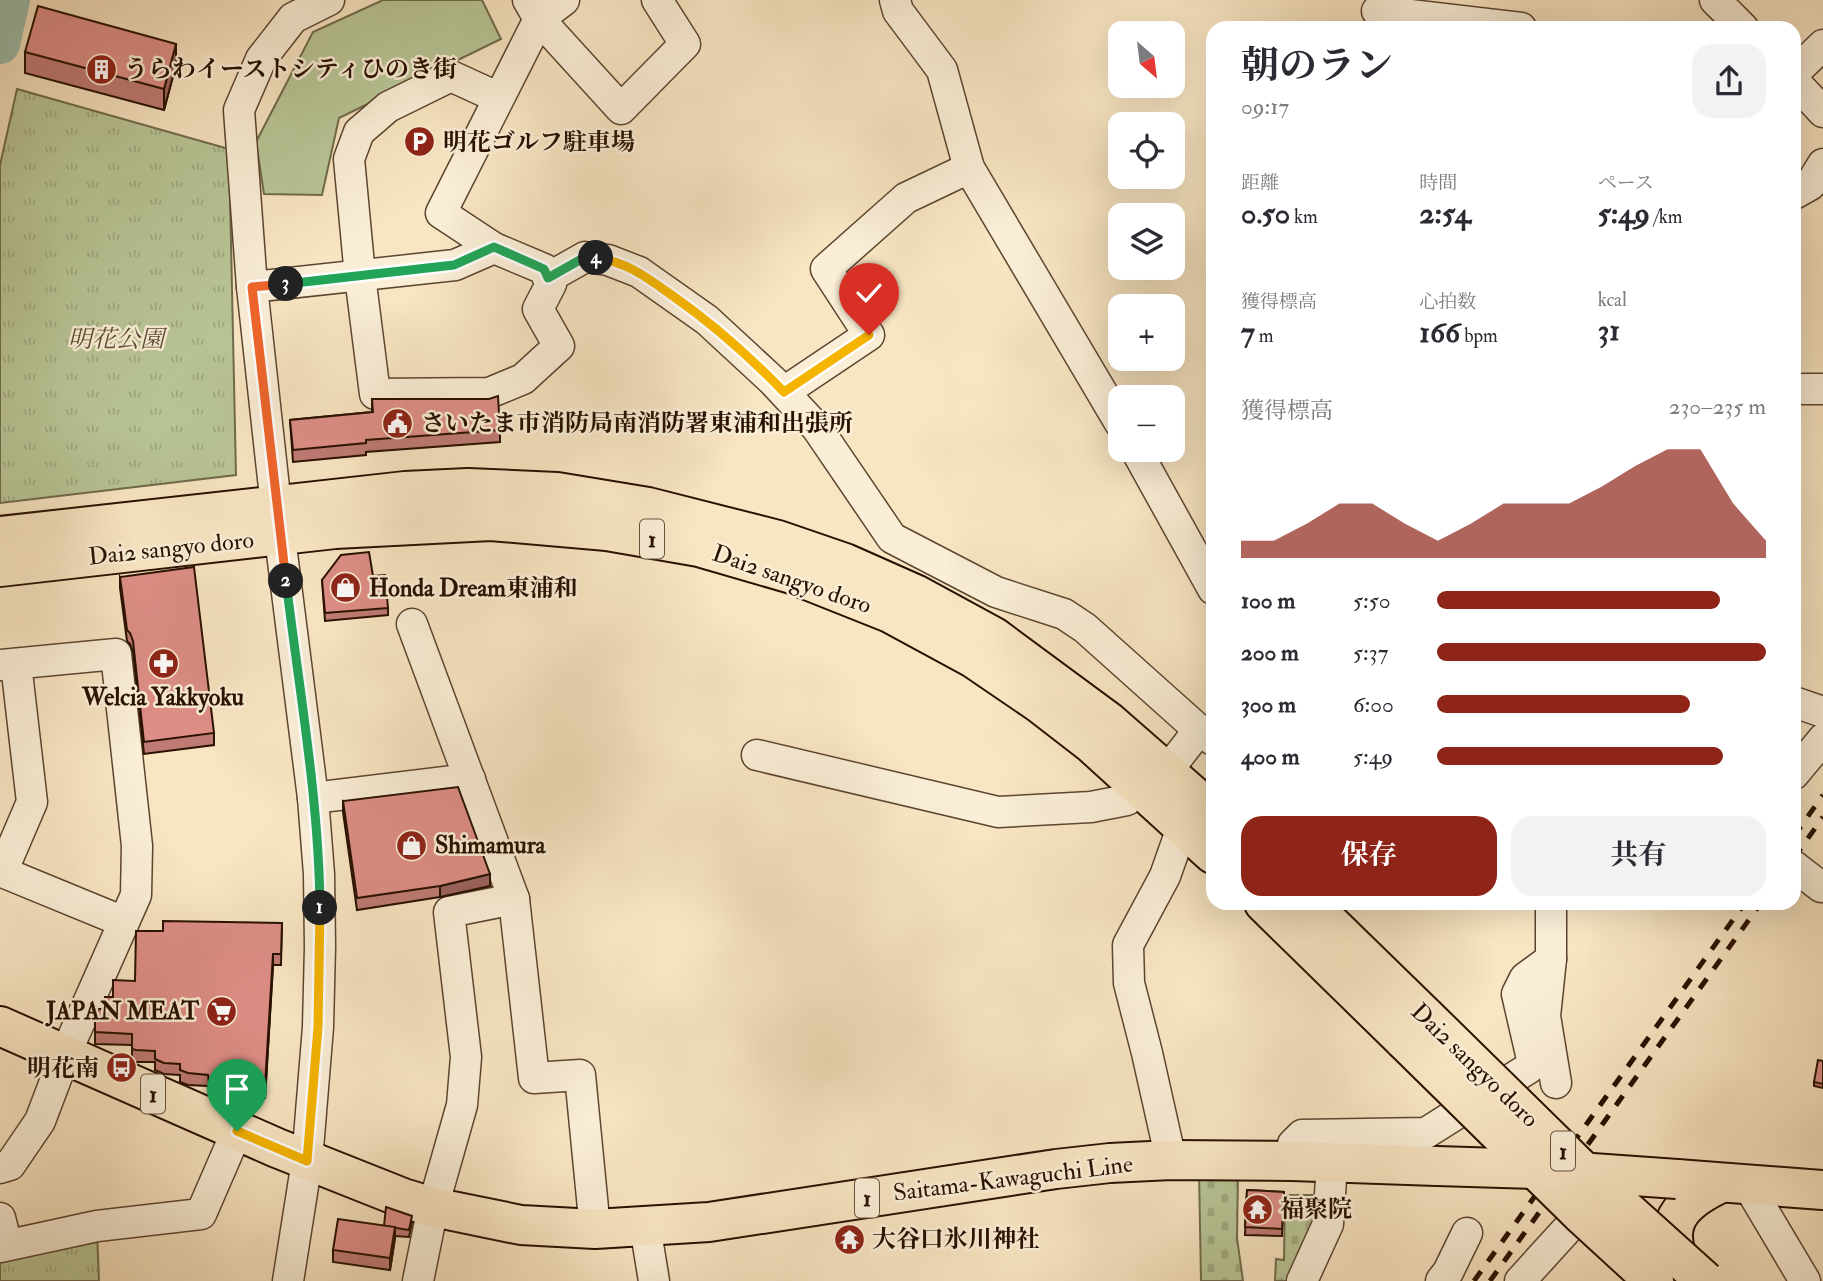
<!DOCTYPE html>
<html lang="ja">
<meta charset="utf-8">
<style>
body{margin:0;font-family:"IM FELL Double Pica","Noto Serif JP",serif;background:#f2f2f3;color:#2b2b33;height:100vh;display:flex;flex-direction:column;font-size:26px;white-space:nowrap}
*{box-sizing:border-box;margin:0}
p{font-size:23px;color:#7c7c81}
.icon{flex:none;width:38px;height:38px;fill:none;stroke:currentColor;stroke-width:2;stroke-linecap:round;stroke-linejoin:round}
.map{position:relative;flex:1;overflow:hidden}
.drawer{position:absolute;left:1206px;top:21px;width:595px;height:889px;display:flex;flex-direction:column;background:#fff;border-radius:21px;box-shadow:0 7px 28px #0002}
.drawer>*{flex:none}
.needle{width:46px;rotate:152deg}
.fabs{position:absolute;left:1108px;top:21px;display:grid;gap:14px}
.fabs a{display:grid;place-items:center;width:77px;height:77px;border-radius:14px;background:#fff;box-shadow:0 7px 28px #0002;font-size:35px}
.pin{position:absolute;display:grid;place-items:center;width:60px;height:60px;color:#fff;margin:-72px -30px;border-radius:50% 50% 50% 0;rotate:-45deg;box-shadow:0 0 7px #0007}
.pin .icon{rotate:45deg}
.km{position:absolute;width:35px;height:35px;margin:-18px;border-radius:50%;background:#222;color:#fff;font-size:19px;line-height:35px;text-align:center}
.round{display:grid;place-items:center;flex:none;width:74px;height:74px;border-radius:21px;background:#f2f2f3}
.headline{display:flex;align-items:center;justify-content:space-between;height:119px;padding:0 35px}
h1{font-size:38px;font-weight:700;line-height:52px}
.figures{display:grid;grid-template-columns:repeat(3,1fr);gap:10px;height:119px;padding:7px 35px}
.figures div{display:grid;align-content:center}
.figures b{font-size:30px;font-weight:700}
.figures small{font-size:19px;font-weight:400}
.figures p{font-size:19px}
.chart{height:196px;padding:14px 35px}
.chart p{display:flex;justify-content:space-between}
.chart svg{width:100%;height:126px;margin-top:7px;fill:#8f2418;opacity:.7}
.primary-button{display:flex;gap:14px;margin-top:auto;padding:14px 35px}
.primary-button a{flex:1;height:80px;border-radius:21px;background:#8f2418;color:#fff;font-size:28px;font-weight:700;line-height:80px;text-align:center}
.primary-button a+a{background:#f2f2f3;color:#2b2b33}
ul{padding:0 35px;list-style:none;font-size:23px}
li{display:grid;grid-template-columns:112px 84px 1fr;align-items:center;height:52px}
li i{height:18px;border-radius:9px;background:#8f2418}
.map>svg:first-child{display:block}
.grass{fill:#b9c697;stroke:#706b4c;stroke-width:2}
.cemetery{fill:url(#cemetery-stones);stroke:#706b4c;stroke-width:2}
.park{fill:url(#park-tufts);stroke:#706b4c;stroke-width:2}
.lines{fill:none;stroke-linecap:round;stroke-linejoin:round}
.river{stroke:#9ebfae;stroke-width:40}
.minor-casing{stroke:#5c4530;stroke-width:33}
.major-casing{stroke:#281000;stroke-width:42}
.minor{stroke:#faeed7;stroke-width:30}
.major{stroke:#f8e5c2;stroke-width:38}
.rail{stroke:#281000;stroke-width:5;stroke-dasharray:12 12;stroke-linecap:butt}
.major-bridge-casing{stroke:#281000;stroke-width:42;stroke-linecap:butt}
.major-bridge{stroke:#f8e5c2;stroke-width:38}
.wall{fill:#bf7a74;stroke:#281000;stroke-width:2}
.shaded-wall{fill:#9b635e;stroke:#281000;stroke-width:2}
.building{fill:#de8e87;stroke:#281000;stroke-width:2}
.split-1-casing{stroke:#fff;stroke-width:14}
.split-2-casing{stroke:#fff;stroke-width:14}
.split-3-casing{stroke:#fff;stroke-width:14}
.split-4-casing{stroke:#fff;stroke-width:14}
.split-5-casing{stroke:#fff;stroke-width:14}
.split-1{stroke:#f5b400;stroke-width:9}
.split-2{stroke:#22a559;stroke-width:9}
.split-3{stroke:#f0652b;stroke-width:9}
.split-4{stroke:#22a559;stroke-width:9}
.split-5{stroke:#f5b400;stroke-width:9}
.labels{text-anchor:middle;stroke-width:5;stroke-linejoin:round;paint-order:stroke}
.shield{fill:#faeed7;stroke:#675340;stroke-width:2}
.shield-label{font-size:23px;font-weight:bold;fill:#281000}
.poi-label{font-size:24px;font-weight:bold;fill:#281000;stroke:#faeed7;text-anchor:start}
.park-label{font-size:24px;font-style:italic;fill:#5b5035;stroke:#faeed7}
.street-label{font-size:24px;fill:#281000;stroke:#faeed7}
</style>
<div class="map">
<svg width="1823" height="1281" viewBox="0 0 1823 1281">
<defs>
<pattern id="cemetery-stones" width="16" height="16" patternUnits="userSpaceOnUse" patternTransform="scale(1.75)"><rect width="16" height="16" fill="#b9c697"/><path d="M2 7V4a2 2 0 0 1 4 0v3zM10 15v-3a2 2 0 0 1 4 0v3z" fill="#9fa980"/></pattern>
<pattern id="park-tufts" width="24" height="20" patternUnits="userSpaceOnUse" patternTransform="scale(1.75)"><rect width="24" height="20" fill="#b9c697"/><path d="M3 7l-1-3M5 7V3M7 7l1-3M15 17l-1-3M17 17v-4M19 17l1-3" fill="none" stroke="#9fa980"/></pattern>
</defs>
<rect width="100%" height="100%" fill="#f8e5c2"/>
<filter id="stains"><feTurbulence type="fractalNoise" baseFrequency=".00286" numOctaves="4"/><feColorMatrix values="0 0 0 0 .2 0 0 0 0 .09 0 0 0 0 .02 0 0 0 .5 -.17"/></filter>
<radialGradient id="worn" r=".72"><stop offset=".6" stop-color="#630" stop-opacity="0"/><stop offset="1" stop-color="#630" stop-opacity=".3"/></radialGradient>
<polygon class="grass" points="383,0 482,0 501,39 339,118 322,195 264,194 256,142 313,32"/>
<g class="cemetery">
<polygon points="1199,1171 1238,1175 1237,1238 1243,1281 1201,1281"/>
<polygon points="1285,1195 1315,1195 1311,1240 1289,1281 1275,1281 1276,1259 1284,1260"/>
</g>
<g class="park">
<polygon points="17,89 229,149 236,475 0,503 0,165"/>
<polygon points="97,1231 99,1281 0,1281 0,1257"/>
</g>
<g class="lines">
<polyline class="river" points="0,44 10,0"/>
<defs>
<g id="minor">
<polyline points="528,0 539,19 621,109 685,44 657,0"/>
<polyline points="895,0 898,11 942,70 969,168 1120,423"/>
<polyline points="1715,0 1743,28"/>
<polyline points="1377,11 1521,28"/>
<polyline points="1794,73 1823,45"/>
<polyline points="1794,81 1823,112"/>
<polyline points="499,98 451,76 388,107 359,132 349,159 360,276 375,394 489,393 523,379 559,346 538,309 551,284 544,269 494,248 441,213 539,19 564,0"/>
<polyline points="1794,194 1810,185 1823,164"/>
<polyline points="548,278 585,257 608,260 639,272 707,320 773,381 817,428 892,538 996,592 1064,614 1085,628 1199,730"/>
<polyline points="252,287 455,265 494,248"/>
<polyline points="1794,389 1823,389"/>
<polyline points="784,392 869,335 826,269 906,198 969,168"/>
<polyline points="1136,450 1213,589"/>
<polyline points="412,624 514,899 534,1078 580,1075 595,1229"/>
<polyline points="0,665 116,654 137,846 136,895 65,1055 40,1121 10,1165 0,1168"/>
<polyline points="1794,702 1823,712"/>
<polyline points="757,755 998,812 1091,807 1127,800 1140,786"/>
<polyline points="1167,771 1199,730 1213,740"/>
<polyline points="1794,774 1823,739"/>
<polyline points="313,798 470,779"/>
<polyline points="1794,866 1821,887 1823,885"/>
<polyline points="0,871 124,922"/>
<polyline points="2,872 32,802 16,664"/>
<polyline points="1551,959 1545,1016 1556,1083"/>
<polyline points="1171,1160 1147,1053 1129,983 1128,945 1165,876 1183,825"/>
<polyline points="1292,1161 1293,1144 1302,1135 1426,1133 1529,1068 1532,1059 1517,994 1525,978 1551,959 1551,903"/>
<polyline points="1748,1185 1805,1281"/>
<polyline points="0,1218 7,1245"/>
<polyline points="645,1226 654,1281"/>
<polyline points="0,1247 97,1226 201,1214 237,1131"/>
<polyline points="288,1281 307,1161 318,1027 320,947 319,874 313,798 276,506 252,287 239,110 261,59 293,18 329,0"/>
<polyline points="418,1281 433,1207 462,1105 466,1057 449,912 514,899"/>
<polyline points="1302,1281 1328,1224 1332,1164"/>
<polyline points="1441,1281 1448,1272 1467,1233"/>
<polyline points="1520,1281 1581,1214"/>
</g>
<g id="major">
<polyline points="0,536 405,491 468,488 557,492 648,507 778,540 845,563 915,594 994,637 1109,722 1213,813"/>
<polyline points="0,567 335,529 491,521 607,531 699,547 792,574 890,613 973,658 1039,703 1092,744 1213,854"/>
<polyline points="1264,903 1404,1040"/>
<polyline points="1309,903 1425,1016"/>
<polyline points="0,1026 277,1148 403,1198 433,1207 521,1225 595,1229 709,1222 1056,1169 1110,1163 1171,1160 1292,1161 1437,1166"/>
<polyline points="1677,1179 1823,1190"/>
<path d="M 1677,1256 C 1662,1218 1689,1198 1721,1183"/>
</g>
</defs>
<use href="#minor" class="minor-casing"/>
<use href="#major" class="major-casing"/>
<use href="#minor" class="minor"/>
<use href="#major" class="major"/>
<g class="rail">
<polyline points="1794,836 1823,795"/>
<polyline points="1794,858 1823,817"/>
<polyline points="1474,1281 1745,903"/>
<polyline points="1490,1281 1761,903"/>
</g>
<defs>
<g id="major-bridge">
<polyline points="1425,1016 1585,1173 1705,1281"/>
<polyline points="1404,1040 1581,1214 1654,1281"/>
<polyline points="1437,1166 1536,1169 1677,1179"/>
</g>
</defs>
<use href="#major-bridge" class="major-bridge-casing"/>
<use href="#major-bridge" class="major-bridge"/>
</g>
<g class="wall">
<polygon points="25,52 176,65 164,110 25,73"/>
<polygon points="372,399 500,430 500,442 366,452 366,455 293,462 290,420 372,412"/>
<polygon points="373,576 388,608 388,615 325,621 322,580"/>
<polygon points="120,577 214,733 214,745 144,754 133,652 130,644 127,641 120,588"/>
<polygon points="343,801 490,886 440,897 357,910 343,812"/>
<polygon points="282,923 281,965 273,965 265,1098 216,1097 209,1094 208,1086 188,1085 180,1082 180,1075 164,1074 155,1070 155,1062 136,1062 132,1060 132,1045 95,1044 95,1032 105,1009 113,997 135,981 163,931"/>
<polygon points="1823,1061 1823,1088 1814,1086 1814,1082"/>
<polygon points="1247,1190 1284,1192 1282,1236 1245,1235"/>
<polygon points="412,1223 409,1237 395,1236 390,1270 333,1262 333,1250 384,1226"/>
</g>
<g class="shaded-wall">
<polygon points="176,44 176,65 164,110 164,89"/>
<polygon points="490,874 490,886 440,897 440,886"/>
<polygon points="273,954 273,965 265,1098 265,1086"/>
<polygon points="395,1227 395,1239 390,1270 390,1258"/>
</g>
<g class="building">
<polygon points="38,6 176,44 164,89 25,52"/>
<polygon points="498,396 500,430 366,440 366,443 293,450 290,420 373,412 372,399 489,399"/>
<polygon points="369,552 373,576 385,575 388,608 325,613 322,580 341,555"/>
<polygon points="194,567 214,733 144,742 133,641 130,633 127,630 120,577"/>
<polygon points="458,787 490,874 440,886 357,898 343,801"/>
<polygon points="163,921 282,923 281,954 273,954 265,1086 216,1086 209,1083 208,1075 188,1073 180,1070 180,1064 164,1063 155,1059 155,1051 136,1050 132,1049 132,1034 95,1032 95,1019 99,1009 105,1009 105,997 113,997 113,980 135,981 136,931 163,931"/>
<polygon points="1818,1060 1823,1061 1823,1084 1814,1082"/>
<polygon points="1247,1190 1284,1192 1282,1229 1245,1227"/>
<polygon points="386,1207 412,1216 409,1230 384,1226"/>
<polygon points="338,1219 395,1227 390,1258 333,1250"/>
</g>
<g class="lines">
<defs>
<polyline id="split-1" points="237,1131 307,1161 318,1027 320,908"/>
<path id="split-2" d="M 286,581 C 299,689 319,799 320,908"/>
<polyline id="split-3" points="286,581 252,287 286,284"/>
<polyline id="split-4" points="286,284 454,265 494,247 544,269 548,278 585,257 596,258"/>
<path id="split-5" d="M 596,258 C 626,261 649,279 673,296 C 713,324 750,357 784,392 L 869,335"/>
</defs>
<use href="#split-1" class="split-1-casing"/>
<use href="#split-2" class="split-2-casing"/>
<use href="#split-3" class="split-3-casing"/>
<use href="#split-4" class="split-4-casing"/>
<use href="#split-5" class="split-5-casing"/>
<use href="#split-1" class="split-1"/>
<use href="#split-2" class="split-2"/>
<use href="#split-3" class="split-3"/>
<use href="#split-4" class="split-4"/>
<use href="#split-5" class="split-5"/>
</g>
<defs>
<symbol id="building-disc" viewBox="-11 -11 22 22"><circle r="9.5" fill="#8f2418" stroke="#faeed7"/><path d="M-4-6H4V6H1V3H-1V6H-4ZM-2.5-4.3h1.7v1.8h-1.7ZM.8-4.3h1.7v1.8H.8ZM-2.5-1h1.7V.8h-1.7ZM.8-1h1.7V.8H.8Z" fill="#fff"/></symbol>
<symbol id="parking-disc" viewBox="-11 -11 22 22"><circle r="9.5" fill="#8f2418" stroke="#faeed7"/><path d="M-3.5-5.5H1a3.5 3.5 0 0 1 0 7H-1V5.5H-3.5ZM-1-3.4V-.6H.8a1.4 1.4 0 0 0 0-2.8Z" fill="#fff"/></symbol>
<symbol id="civic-disc" viewBox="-11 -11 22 22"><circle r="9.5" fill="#8f2418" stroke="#faeed7"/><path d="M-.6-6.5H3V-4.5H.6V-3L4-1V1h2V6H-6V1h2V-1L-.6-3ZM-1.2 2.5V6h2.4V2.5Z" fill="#fff"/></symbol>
<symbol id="shop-disc" viewBox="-11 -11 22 22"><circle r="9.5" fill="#8f2418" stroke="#faeed7"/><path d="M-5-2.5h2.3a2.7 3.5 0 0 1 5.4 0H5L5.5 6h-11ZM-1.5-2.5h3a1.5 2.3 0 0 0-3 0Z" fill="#fff"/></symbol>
<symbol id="pharmacy-disc" viewBox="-11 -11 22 22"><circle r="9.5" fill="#8f2418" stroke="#faeed7"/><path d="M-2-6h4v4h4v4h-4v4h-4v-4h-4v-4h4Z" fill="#fff"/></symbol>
<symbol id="supermarket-disc" viewBox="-11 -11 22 22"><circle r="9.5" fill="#8f2418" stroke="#faeed7"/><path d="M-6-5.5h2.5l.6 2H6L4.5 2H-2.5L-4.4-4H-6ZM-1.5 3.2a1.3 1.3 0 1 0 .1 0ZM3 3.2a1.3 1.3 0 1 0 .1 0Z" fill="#fff"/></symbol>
<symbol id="bus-disc" viewBox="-11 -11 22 22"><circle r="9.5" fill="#8f2418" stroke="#faeed7"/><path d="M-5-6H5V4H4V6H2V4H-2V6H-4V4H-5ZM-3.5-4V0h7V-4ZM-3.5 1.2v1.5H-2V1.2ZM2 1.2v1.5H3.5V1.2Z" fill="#fff"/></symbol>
<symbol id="temple-disc" viewBox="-11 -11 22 22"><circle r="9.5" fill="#8f2418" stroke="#faeed7"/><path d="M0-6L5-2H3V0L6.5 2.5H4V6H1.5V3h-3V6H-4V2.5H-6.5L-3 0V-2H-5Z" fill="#fff"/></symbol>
</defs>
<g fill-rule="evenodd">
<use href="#building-disc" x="84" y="52" width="35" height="35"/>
<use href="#parking-disc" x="402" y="124" width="35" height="35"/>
<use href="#civic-disc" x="380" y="406" width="35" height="35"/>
<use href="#shop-disc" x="328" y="570" width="35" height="35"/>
<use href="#pharmacy-disc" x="146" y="646" width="35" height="35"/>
<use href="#shop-disc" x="394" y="828" width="35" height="35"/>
<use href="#supermarket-disc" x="204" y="994" width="35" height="35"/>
<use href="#bus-disc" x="104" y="1050" width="35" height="35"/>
<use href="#temple-disc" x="1240" y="1192" width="35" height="35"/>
<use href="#temple-disc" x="832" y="1222" width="35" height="35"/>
</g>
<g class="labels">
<g class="shield">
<rect x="640" y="519.5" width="24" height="39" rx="5"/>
<rect x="141" y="1074.5" width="24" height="39" rx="5"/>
<rect x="1551" y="1131.5" width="24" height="39" rx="5"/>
<rect x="855" y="1178.5" width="24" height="39" rx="5"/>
</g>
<g class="shield-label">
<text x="652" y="547">1</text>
<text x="153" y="1102">1</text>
<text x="1563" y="1159">1</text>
<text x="867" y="1206">1</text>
</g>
<g class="poi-label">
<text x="124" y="77">うらわイーストシティひのき街</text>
<text x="443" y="150">明花ゴルフ駐車場</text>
<text x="421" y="431">さいたま市消防局南消防署東浦和出張所</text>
<text x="369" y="596">Honda Dream東浦和</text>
<text x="163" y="705" text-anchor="middle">Welcia Yakkyoku</text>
<text x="435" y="853">Shimamura</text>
<text x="199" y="1019" text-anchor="end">JAPAN MEAT</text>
<text x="99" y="1076" text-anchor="end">明花南</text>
<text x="1280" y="1217">福聚院</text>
<text x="872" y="1247">大谷口氷川神社</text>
</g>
<g class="park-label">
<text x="116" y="347">明花公園</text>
</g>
<g class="street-label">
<text transform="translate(171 548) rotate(-6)" y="8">Dai2 sangyo doro</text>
<text transform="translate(792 579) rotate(19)" y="8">Dai2 sangyo doro</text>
<text transform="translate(1475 1065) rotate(44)" y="8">Dai2 sangyo doro</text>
<text transform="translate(1013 1178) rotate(-7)" y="8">Saitama-Kawaguchi Line</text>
</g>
</g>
<rect width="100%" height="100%" filter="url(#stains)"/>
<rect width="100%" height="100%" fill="url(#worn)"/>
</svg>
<div class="fabs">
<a><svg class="needle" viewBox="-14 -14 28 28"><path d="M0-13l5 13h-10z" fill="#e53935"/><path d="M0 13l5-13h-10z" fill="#7c7c81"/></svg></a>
<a><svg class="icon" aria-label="locate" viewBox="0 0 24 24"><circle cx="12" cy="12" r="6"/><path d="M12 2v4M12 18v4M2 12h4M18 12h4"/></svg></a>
<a><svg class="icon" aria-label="layers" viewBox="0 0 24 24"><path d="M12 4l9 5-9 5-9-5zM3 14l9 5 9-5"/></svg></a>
<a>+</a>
<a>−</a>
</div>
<div class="pin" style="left:237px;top:1131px;background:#1e9e55"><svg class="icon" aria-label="arrive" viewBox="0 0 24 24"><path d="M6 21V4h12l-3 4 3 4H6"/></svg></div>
<div class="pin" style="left:869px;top:335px;background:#d93025"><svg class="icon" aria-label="check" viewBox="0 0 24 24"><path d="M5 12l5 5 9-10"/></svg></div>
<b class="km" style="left:320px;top:908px">1</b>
<b class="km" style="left:286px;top:581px">2</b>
<b class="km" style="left:286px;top:284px">3</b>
<b class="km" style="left:596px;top:258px">4</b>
<section class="drawer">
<div class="headline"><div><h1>朝のラン</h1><p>09:17</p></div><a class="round"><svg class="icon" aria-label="share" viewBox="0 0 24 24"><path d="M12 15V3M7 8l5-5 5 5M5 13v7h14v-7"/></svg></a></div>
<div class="figures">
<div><p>距離</p><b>0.50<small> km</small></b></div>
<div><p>時間</p><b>2:54</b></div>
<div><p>ペース</p><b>5:49<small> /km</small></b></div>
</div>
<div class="figures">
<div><p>獲得標高</p><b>7<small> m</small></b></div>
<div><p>心拍数</p><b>166<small> bpm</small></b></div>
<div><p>kcal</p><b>31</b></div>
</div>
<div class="chart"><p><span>獲得標高</span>230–235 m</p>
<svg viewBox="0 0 160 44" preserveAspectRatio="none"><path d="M0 44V38L10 38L20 32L30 25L40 25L50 32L60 38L70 32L80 25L90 25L100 25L110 19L120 12L130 6L140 6L150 25L160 38V44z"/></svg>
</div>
<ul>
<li><b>100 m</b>5:50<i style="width:86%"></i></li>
<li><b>200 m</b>5:37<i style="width:100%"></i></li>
<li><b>300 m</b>6:00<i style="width:77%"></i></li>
<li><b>400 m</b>5:49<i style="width:87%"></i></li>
</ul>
<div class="primary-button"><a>保存</a><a>共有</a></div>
</section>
</div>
